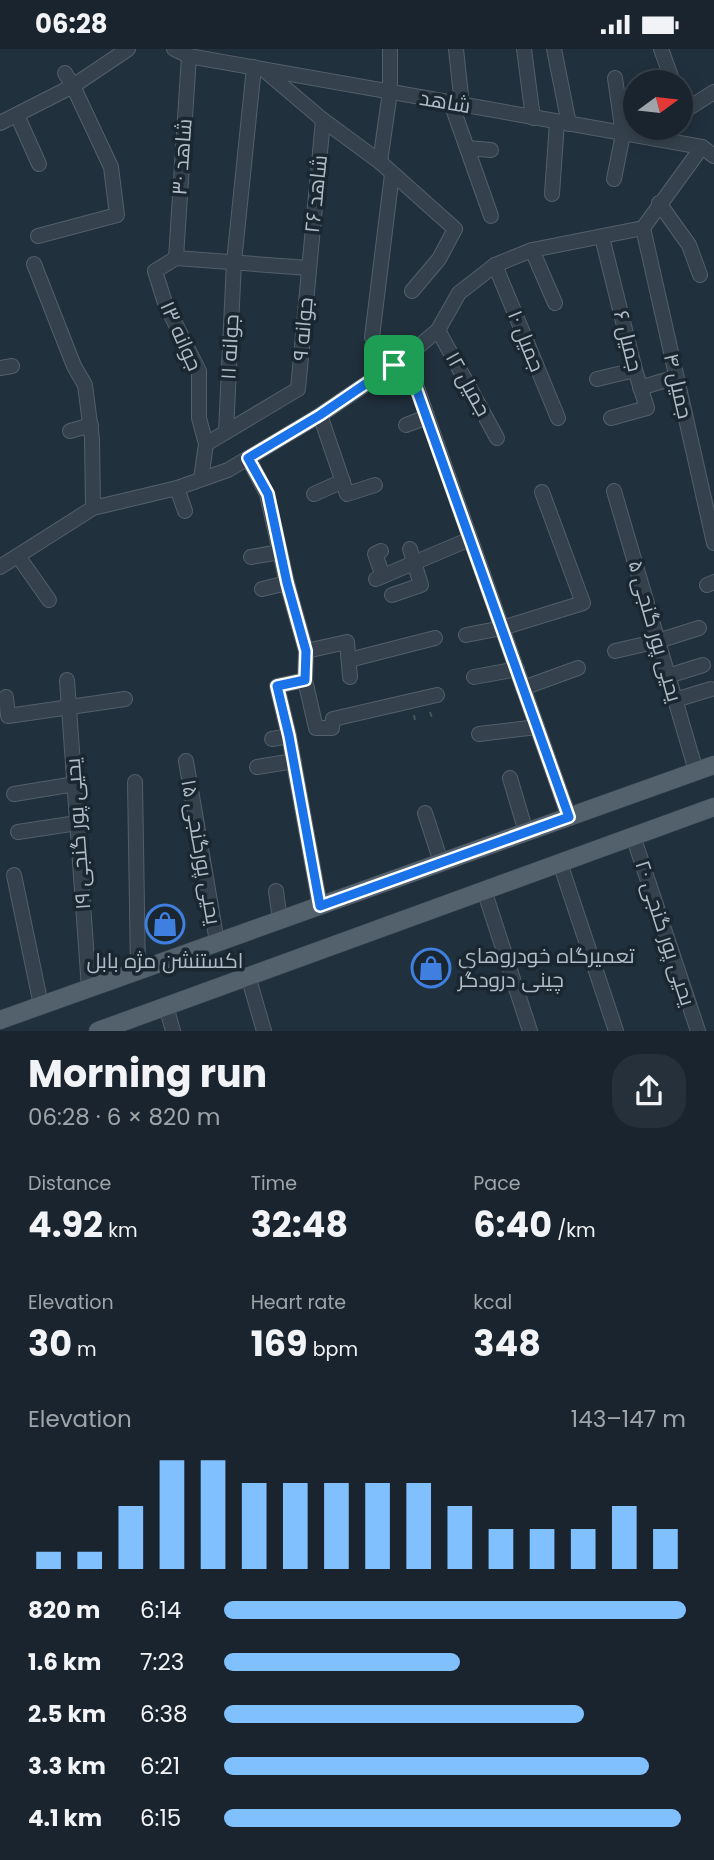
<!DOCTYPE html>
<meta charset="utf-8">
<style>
body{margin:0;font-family:Poppins,Cairo,sans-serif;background:#26303a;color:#f1f3f6;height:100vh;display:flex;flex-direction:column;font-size:26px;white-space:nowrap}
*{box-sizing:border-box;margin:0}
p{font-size:23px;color:#9fa4aa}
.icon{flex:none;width:38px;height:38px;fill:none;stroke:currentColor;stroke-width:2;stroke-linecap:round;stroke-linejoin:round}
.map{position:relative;height:982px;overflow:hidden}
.side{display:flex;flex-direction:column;background:#19242e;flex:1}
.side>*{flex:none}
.needle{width:46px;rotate:75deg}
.controls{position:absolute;left:623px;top:21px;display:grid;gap:14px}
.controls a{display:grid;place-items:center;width:70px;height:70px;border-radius:50%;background:#19242e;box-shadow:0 4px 18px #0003,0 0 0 2px #37414a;font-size:35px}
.pin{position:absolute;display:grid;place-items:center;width:60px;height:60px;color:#fff;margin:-30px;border-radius:14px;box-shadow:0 4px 10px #0006}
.round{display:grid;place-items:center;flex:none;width:74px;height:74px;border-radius:28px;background:#26303a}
.head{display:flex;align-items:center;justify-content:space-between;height:119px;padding:0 28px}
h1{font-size:38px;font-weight:700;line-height:52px}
.stats{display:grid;grid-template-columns:repeat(3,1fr);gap:10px;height:119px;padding:7px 28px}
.stats div{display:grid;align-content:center}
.stats b{font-size:35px;font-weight:700}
.stats small{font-size:19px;font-weight:400}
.stats p{font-size:19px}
.chart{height:196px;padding:14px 28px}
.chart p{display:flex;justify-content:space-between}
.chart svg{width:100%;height:126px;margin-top:7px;stroke:#80c0fe;stroke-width:6}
ul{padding:0 28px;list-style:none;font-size:23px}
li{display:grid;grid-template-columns:112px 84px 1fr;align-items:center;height:52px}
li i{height:18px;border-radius:9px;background:#80c0fe}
.status{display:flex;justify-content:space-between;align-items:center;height:49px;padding:0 35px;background:#19242e;direction:ltr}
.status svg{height:19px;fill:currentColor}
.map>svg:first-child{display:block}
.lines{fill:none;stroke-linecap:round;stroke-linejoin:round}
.minor-casing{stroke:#535f6a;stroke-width:16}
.major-casing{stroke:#3e4b55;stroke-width:19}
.path{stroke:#415a5a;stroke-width:2;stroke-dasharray:5 5;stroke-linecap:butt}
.minor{stroke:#35424d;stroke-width:14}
.major{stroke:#53616d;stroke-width:18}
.route-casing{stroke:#fff;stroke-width:14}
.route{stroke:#1a73e8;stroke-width:9}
.labels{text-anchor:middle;stroke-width:7;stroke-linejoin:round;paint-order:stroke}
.street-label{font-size:21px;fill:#b0bcc8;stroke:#1a2731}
.poi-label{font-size:21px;fill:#b0bcc8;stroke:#1a2731;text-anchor:start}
</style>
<div class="status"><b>06:28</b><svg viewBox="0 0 49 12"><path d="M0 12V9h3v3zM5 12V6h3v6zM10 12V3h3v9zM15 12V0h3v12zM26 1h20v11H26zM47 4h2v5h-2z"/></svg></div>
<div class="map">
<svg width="714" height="982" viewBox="0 0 714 982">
<rect width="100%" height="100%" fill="#21303d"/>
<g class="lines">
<defs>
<g id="minor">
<polyline points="174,0 189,7 702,98 714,107"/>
<polyline points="456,0 462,56"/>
<polyline points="524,0 533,69"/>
<polyline points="554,0 569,75"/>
<polyline points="661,0 673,33"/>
<polyline points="264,21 323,71 380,113 455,180 439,210 412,242"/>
<polyline points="451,54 491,167"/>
<polyline points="681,64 714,43"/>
<polyline points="17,66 39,115"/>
<polyline points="0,74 73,37 128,0"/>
<polyline points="467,99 491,101"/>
<polyline points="380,113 390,43 390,0"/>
<polyline points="392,125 372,288 394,316"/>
<polyline points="614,130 623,85 615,29"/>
<polyline points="552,145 557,73"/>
<polyline points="659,154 689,196 700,226"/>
<polyline points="643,179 714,494"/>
<polyline points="38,187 117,166 111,118 73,37 65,24"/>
<polyline points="602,188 635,321 647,359 611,369"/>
<polyline points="532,201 555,254"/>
<polyline points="176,209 189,7"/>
<polyline points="34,215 74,317 85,336 92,390 93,459"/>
<polyline points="495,216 558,369"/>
<polyline points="438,281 497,389"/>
<polyline points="406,308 569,768"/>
<polyline points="0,319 12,317"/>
<polyline points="597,330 635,321"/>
<polyline points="640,339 676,328"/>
<polyline points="320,366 347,445 375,436"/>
<polyline points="406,376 427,368"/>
<polyline points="70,382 91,376"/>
<polyline points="226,383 234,213 254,18"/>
<polyline points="206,395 298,340 323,71"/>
<polyline points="248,409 267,445 287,534 306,602 305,631 316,679 332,679 333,670 437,646"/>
<polyline points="201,430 206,395 199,369 199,322 165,254 155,222 176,209 308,219"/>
<polyline points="177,439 185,462"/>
<polyline points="614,442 696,722"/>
<polyline points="314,445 343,432"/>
<polyline points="381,502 375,505 383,527"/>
<polyline points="18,507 49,551"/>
<polyline points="251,508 280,503"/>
<polyline points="0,518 93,459 177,439 228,421 320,366 406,308 438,281 459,244 495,216 532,201 643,179 702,98"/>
<polyline points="376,530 470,490"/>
<polyline points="707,536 714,533"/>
<polyline points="262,540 287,534"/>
<polyline points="392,546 421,536 410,500"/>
<polyline points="466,586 502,579 583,554 542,443"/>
<polyline points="306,602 347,593 350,628"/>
<polyline points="615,602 658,592 699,579"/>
<polyline points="349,611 435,589"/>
<polyline points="668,627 703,616"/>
<polyline points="474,628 517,620"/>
<polyline points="67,631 89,939"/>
<polyline points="305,631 277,637 289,687 320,857"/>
<polyline points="523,639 578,619"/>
<polyline points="6,648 8,667 125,650"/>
<polyline points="675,651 711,640"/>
<polyline points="479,685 537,678"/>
<polyline points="272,690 289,687"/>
<polyline points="186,712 217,893"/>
<polyline points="257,718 294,712"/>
<polyline points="510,729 526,783"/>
<polyline points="135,733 138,922"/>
<polyline points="14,745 75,735"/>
<polyline points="425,764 441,813"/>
<polyline points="18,783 77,774"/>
<polyline points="633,787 698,982"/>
<polyline points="560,814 616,982"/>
<polyline points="14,826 41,956"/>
<polyline points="484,841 530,982"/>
<polyline points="276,842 280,871"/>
<polyline points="248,927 264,982"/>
<polyline points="166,957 173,982"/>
</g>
<g id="major">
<polyline points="0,971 714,716"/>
<polyline points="98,982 714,758"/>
</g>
</defs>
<use href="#minor" class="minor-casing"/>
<use href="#major" class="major-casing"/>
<g class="path">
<polyline points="430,663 432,669"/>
<polyline points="414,666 416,676"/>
</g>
<use href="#minor" class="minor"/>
<use href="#major" class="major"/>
</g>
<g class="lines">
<defs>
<polygon id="route" points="405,308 569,768 320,857 289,687 277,637 305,631 306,602 287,534 268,445 248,409 320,366"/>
</defs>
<use href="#route" class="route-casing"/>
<use href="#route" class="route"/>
</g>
<defs>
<symbol id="shop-ring" viewBox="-11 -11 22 22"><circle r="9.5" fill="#1a2731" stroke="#3f7fe0" stroke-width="1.5"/><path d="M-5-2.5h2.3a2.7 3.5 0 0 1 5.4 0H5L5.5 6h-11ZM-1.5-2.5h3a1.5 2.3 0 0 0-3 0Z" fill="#3f7fe0"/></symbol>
</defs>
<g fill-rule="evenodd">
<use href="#shop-ring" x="143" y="853" width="44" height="44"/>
<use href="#shop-ring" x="409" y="897" width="44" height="44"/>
</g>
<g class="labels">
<g class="street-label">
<text transform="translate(445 53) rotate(10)" y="7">شاهد</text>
<text transform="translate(182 108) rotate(-86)" y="7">شاهد ۳۰</text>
<text transform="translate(316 145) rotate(-84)" y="7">شاهد ۲۶</text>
<text transform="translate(303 280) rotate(-85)" y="7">جوانه ۹</text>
<text transform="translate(181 287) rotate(66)" y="7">جوانه ۱۳</text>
<text transform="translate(526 292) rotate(68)" y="7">جمیل ۱۰</text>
<text transform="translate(628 292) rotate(76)" y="7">جمیل ۶</text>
<text transform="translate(230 298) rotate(-87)" y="7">جوانه ۱۱</text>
<text transform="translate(468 335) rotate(61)" y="7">جمیل ۱۲</text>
<text transform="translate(678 337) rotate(77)" y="7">جمیل ۴</text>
<text transform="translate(655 582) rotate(74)" y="7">یحیی پور گنجی ۵</text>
<text transform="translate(78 785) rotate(-94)" y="7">یحیی پور گنجی ۱۹</text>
<text transform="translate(201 803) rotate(80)" y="7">یحیی پورگنجی ۱۵</text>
<text transform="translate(665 884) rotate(72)" y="7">یحیی پور گنجی ۲۰</text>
</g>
<g class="poi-label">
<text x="458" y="914">تعمیرگاه خودروهای<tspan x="458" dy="24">چینی درودگر</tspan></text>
<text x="165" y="919" text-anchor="middle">اکستنشن مژه بابل</text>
</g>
</g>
</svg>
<div class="controls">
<a><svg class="needle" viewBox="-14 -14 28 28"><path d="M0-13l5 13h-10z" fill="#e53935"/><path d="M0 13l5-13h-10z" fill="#9fa4aa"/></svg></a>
</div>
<div class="pin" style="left:394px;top:316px;background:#1e9e55"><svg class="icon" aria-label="arrive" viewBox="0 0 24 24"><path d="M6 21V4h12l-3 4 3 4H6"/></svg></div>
</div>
<section class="side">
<div class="head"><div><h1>Morning run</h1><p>06:28 · 6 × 820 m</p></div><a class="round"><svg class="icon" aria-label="share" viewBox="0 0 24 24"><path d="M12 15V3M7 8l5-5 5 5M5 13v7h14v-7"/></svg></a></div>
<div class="stats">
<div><p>Distance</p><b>4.92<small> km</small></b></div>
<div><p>Time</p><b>32:48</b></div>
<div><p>Pace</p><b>6:40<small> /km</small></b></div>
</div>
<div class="stats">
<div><p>Elevation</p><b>30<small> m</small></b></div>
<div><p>Heart rate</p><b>169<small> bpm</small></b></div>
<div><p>kcal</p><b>348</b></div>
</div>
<div class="chart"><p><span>Elevation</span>143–147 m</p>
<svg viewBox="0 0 160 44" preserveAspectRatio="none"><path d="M5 44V38M15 44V38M25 44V22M35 44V6M45 44V6M55 44V14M65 44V14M75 44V14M85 44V14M95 44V14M105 44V22M115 44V30M125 44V30M135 44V30M145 44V22M155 44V30"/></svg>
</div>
<ul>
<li><b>820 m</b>6:14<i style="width:100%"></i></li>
<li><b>1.6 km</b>7:23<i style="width:51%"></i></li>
<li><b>2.5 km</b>6:38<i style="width:78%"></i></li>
<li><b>3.3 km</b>6:21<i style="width:92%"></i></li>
<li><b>4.1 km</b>6:15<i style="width:99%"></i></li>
</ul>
</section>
